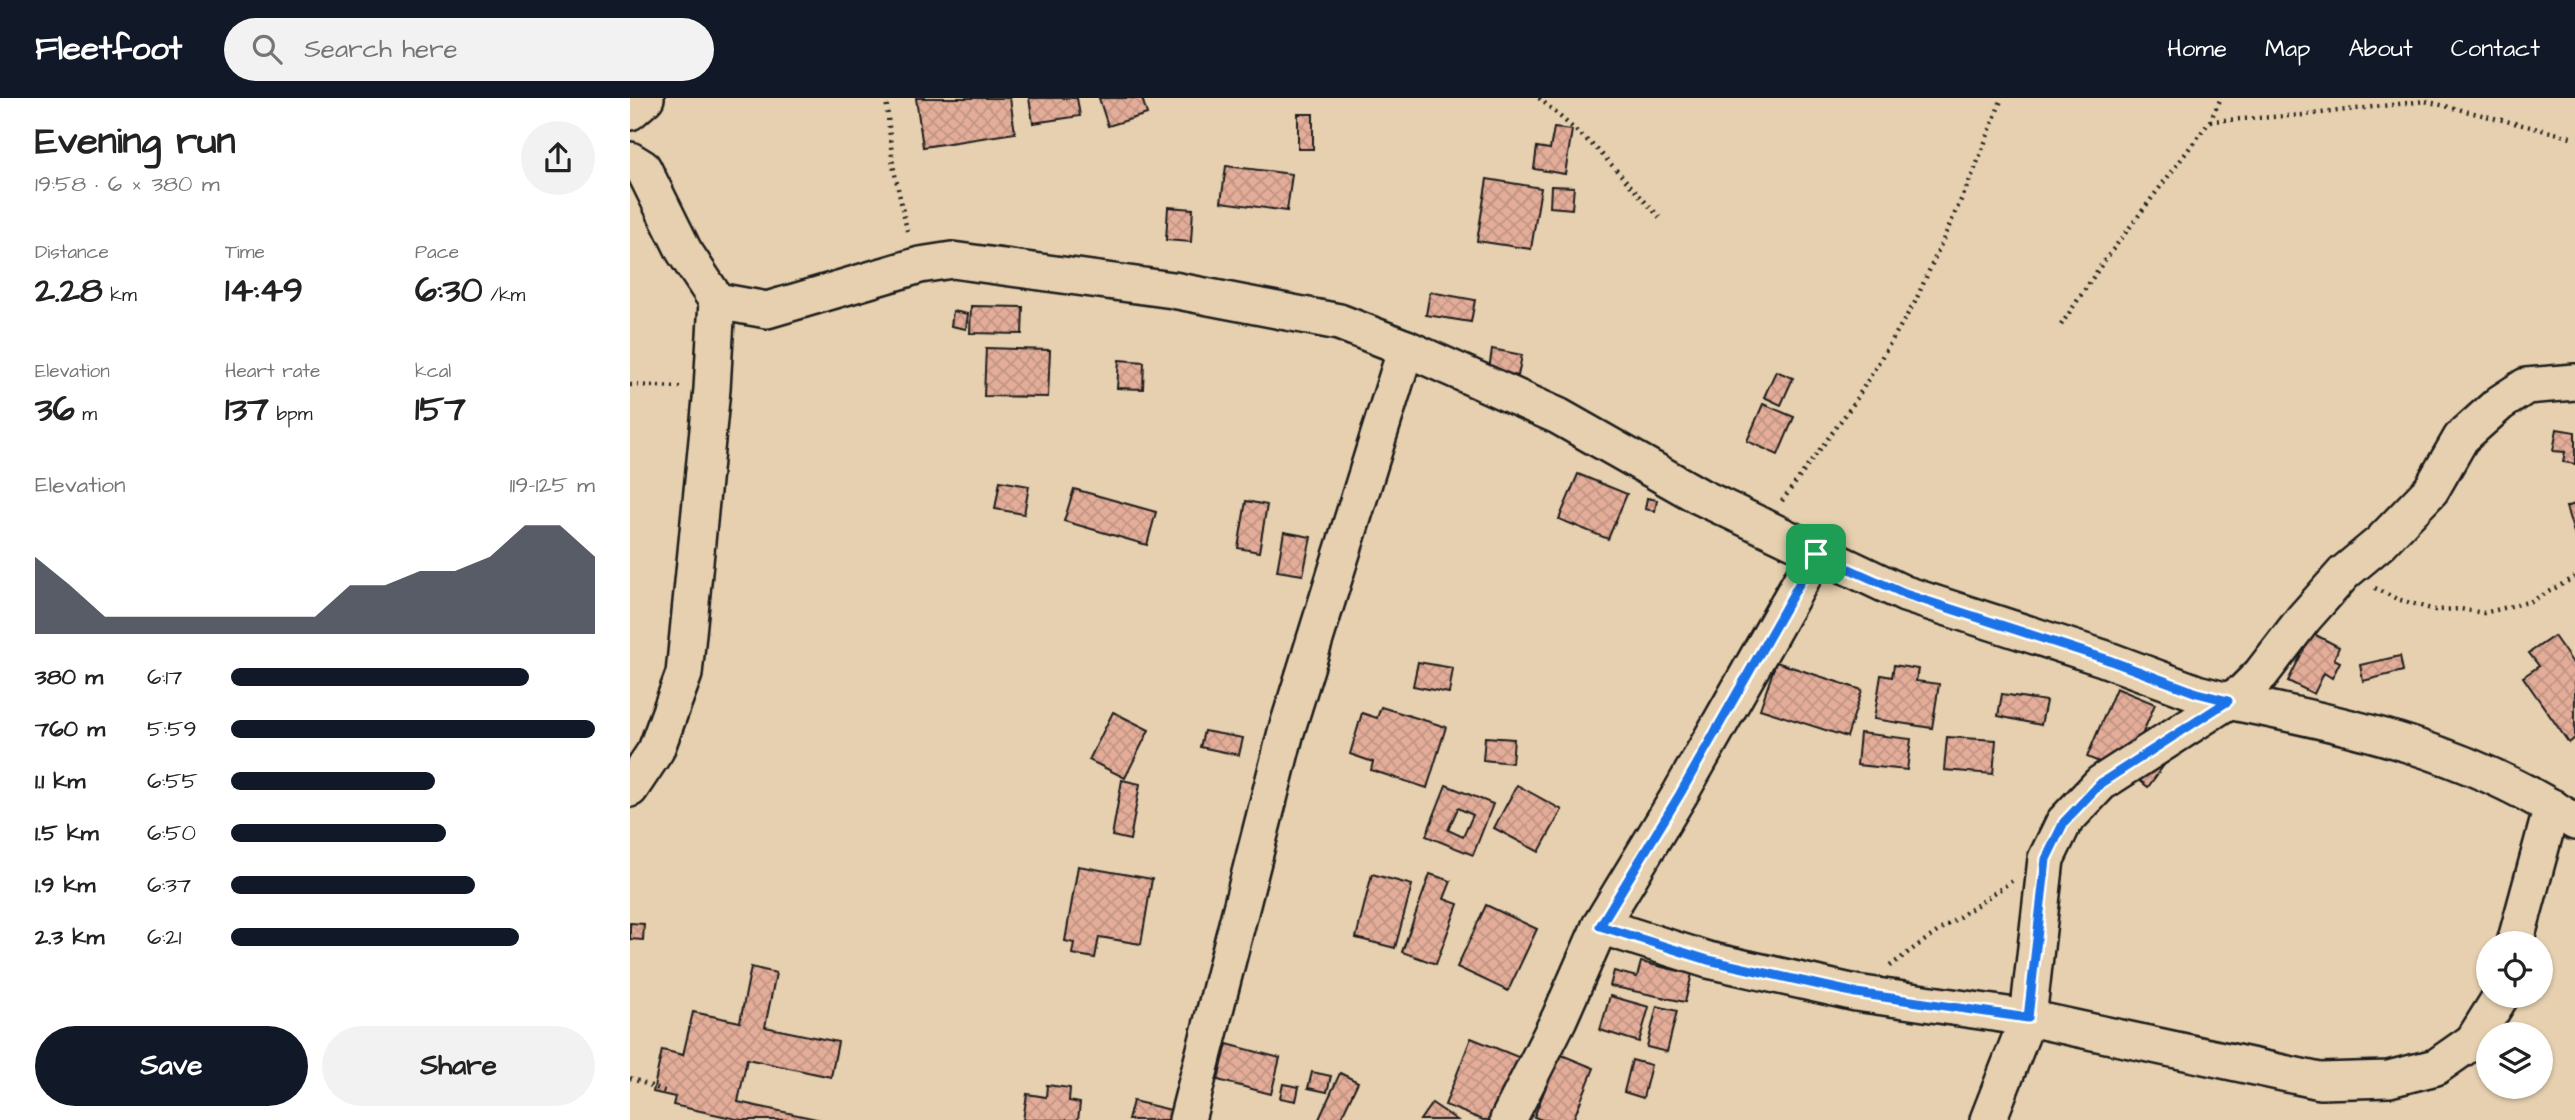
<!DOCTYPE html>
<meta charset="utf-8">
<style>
body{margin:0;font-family:"Architects Daughter",sans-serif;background:#f2f2f2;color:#222;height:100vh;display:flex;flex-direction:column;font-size:26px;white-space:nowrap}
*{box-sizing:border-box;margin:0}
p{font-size:23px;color:#767676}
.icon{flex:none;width:38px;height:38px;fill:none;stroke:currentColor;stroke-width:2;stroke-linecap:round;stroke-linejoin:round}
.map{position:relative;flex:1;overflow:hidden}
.panel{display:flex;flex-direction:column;background:#fff;width:630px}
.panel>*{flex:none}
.controls{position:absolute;left:1846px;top:833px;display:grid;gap:14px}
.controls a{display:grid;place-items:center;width:77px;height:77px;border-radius:50%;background:#fff;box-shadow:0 2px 5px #0004;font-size:35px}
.pin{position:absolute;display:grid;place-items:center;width:60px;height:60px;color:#fff;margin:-30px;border-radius:14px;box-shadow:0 4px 10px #0006}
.round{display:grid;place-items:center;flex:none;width:74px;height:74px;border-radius:37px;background:#f2f2f2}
.summary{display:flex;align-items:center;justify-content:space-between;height:119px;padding:0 35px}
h1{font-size:38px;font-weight:700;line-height:52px}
.metrics{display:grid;grid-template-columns:repeat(3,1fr);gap:10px;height:119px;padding:7px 35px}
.metrics div{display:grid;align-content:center}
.metrics b{font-size:35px;font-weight:700}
.metrics small{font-size:19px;font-weight:400}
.metrics p{font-size:19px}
.chart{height:196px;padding:14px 35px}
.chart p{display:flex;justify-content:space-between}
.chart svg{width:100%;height:126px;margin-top:7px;fill:#111827;opacity:.7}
.button{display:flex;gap:14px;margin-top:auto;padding:14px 35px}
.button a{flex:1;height:80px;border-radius:42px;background:#111827;color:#fff;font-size:28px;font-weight:700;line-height:80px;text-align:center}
.button a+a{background:#f2f2f2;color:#222}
ul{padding:0 35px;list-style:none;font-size:23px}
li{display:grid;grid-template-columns:112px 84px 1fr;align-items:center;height:52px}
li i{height:18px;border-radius:9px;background:#111827}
header{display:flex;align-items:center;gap:42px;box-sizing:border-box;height:98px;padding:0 35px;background:#111827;color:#fff}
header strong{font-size:33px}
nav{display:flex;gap:38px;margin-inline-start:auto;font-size:24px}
.search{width:490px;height:63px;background:#f2f2f2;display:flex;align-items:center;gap:18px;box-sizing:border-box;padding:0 24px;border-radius:38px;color:#767676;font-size:26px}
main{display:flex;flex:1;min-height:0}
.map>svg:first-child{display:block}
.building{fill:url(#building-cross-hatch);stroke:#1c1c1c;stroke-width:2;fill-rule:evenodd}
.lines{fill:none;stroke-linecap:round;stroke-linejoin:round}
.minor-casing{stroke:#1c1c1c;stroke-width:40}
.path{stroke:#1c1c1c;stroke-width:4.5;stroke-dasharray:2 5;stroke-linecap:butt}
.minor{stroke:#e6d0af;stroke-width:35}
.route-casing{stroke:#fff;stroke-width:14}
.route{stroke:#1a73e8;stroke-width:9}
</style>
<header>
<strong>Fleetfoot</strong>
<div class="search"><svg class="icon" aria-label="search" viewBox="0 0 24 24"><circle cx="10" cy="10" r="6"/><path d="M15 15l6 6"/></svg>Search here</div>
<nav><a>Home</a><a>Map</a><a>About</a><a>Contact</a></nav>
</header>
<main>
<section class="panel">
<div class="summary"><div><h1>Evening run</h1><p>19:58 · 6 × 380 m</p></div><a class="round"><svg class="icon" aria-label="share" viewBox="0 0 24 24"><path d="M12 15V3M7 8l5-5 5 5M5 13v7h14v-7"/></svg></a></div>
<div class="metrics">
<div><p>Distance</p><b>2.28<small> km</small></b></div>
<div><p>Time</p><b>14:49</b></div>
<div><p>Pace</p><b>6:30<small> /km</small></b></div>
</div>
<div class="metrics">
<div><p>Elevation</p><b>36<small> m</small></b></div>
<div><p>Heart rate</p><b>137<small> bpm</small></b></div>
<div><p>kcal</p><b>157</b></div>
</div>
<div class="chart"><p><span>Elevation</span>119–125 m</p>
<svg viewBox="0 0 160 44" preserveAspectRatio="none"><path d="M0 44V17L10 27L20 38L30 38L40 38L50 38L60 38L70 38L80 38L90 27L100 27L110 22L120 22L130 17L140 6L150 6L160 17V44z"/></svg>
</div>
<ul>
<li><b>380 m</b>6:17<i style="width:82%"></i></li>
<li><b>760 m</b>5:59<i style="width:100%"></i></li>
<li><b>1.1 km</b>6:55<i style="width:56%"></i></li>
<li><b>1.5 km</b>6:50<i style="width:59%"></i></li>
<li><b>1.9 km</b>6:37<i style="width:67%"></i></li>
<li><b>2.3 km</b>6:21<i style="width:79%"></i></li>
</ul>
<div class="button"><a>Save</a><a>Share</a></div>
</section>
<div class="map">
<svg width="1945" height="1022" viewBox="0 0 1945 1022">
<defs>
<pattern id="building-cross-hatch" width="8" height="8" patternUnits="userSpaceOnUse" patternTransform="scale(1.75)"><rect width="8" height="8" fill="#e3ad99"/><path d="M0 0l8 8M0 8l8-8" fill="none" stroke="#c29483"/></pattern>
</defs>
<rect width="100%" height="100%" fill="#e6d0af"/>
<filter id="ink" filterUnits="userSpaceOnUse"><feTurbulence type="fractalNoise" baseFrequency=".0143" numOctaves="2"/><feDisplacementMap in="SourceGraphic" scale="14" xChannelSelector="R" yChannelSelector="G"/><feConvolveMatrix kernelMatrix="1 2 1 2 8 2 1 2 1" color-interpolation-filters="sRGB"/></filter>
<g filter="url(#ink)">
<g class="building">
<polygon points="286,0 380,0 385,35 293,49"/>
<polygon points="399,0 447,0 450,18 403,25"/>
<polygon points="469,0 512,0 517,16 478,28"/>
<rect x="668" y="16" width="15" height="35"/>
<polygon points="924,30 942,32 935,76 904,71 907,49 920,51"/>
<polygon points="596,68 662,76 657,113 591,104"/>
<polygon points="857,81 911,90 901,151 847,143"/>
<polygon points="921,88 944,89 942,111 920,109"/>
<polygon points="538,109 563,111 561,144 536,142"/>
<polygon points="800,194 845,202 841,224 796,217"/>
<polygon points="341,208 393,209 392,236 340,235"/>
<polygon points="323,213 338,216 336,231 321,228"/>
<polygon points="356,250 420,252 418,299 354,298"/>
<polygon points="862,251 892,257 888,278 859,272"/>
<polygon points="489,262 514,264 513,291 487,290"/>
<polygon points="1146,273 1163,280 1151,307 1134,299"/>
<polygon points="1133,306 1164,319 1148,357 1117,343"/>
<polygon points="1927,331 1945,334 1945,366 1933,364 1935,354 1923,353"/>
<polygon points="948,376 997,396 978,441 929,421"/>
<polygon points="370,383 399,388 394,416 365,411"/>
<polygon points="444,391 526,414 517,447 434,423"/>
<polygon points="1017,400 1027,402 1025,413 1015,411"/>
<polygon points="616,403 637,407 629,454 608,450"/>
<polygon points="1945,406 1945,438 1936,409"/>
<polygon points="654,434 681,439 673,477 647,473"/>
<polygon points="1682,535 1709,549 1704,561 1710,564 1702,580 1694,575 1684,596 1658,583"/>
<polygon points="1924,538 1945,568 1945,640 1939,645 1893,579 1909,568 1899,555"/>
<polygon points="1770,558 1773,573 1733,583 1730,567"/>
<polygon points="788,564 823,570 819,595 783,588"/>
<polygon points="1146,564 1232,592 1217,639 1130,611"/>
<polygon points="1264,567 1288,571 1286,583 1309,586 1302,630 1244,621 1251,577 1262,579"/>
<polygon points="1486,590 1525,606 1496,675 1457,659"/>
<polygon points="1372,596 1416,603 1411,627 1368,618"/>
<polygon points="751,609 816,629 797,690 741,672 743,664 720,656 732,615 747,620"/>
<polygon points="483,614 519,632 495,680 459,662"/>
<polygon points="574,633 613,640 609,657 570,649"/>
<polygon points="1230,635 1281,641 1277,672 1227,667"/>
<polygon points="855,639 884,641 882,665 853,662"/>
<polygon points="1317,639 1366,642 1363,676 1314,672"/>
<polygon points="1521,657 1534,667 1518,689 1504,678"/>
<polygon points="492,682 510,686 500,742 482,738"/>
<path d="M 816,687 L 863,706 L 843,757 L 796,738 ZM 828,710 L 843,717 L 833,739 L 818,732 Z"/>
<polygon points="887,687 932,712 909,754 864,730"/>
<polygon points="448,768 522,781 511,846 469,839 465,860 442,856 444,845 435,843"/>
<polygon points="742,776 782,787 765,850 726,840"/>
<polygon points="800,776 821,783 814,801 828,806 806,866 772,854"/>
<polygon points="856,807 907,831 878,893 827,869"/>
<polygon points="0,825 14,826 13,842 0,841"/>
<polygon points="1011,864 1062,876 1055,904 980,888 984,873 1007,879"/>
<polygon points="121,869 146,875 135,929 208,944 201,979 117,961 108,1004 191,1022 111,1022 43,1007 45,999 23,994 32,952 53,957 63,914 110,924"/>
<polygon points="980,898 1019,909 1009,944 970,932"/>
<polygon points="1027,908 1047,913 1037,954 1017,949"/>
<polygon points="841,940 898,963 875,1022 853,1022 815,1007"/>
<polygon points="597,946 650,960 641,996 588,982"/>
<polygon points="929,956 964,970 943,1022 912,1022 904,1019"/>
<polygon points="1002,962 1021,967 1013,1000 994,994"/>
<polygon points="682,974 701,978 697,994 678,990"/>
<polygon points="710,975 728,984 710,1022 691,1022 689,1021"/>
<polygon points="653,986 669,989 666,1003 650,1000"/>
<polygon points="417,987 440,990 439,1003 450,1005 448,1022 393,1022 397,996 416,999"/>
<polygon points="503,1003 562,1017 561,1022 498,1022"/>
<polygon points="802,1005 827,1022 790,1022"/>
</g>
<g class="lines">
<defs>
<g id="minor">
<polyline points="0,14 16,0"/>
<polyline points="0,62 13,70 54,153 87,203 137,212 290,167 322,162 543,192 709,224 776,250 928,318 1069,398 1275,496 1473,560 1567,595 1598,603 1613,594 1631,576 1674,520 1714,475 1750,445 1801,392 1831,340 1870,305 1896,288 1945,284"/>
<polyline points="0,691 26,652 54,576 82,291 87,203"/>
<polyline points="970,828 1078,862 1226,895 1398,920 1690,983 1759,981 1806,969 1843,943 1871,898"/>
<polyline points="1885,845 1922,709"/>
<polyline points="557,1022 656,634 776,250"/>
<polyline points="878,1022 929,921 970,828 1050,696 1186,456"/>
<path d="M 1358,1022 L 1398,920 L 1416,761 L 1434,724 L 1471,685 L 1598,603 C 1721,627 1840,654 1945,724"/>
</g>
</defs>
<use href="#minor" class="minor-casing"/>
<g class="path">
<polyline points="256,0 263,67 278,137"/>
<polyline points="909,0 968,52 1032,122"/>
<polyline points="1580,23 1674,17 1795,3 1945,40"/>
<polyline points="1431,227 1472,166 1580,23 1591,0"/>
<polyline points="0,287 50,289"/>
<polyline points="1152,403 1224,305 1285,204 1344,73 1372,0"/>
<polyline points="1745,490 1767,501 1805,512 1830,511 1854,515 1902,503 1945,479"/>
<polyline points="1260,868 1291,845 1382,783"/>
<polyline points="0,980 37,994"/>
</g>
<use href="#minor" class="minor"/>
</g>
</g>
<g class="lines" filter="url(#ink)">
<defs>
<polygon id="route" points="1186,456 1275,496 1473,560 1567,595 1598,603 1471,685 1434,724 1416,761 1398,920 1226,895 1078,862 970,828 1050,696"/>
</defs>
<use href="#route" class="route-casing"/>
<use href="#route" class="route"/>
</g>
</svg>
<div class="controls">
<a><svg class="icon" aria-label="locate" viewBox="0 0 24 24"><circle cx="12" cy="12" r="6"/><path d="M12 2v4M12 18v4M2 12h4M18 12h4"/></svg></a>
<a><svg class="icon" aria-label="layers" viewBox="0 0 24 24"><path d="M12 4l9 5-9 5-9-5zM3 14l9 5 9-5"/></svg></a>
</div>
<div class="pin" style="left:1186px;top:456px;background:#1e9e55"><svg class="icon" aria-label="arrive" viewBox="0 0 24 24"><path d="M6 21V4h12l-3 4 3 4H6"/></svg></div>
</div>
</main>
